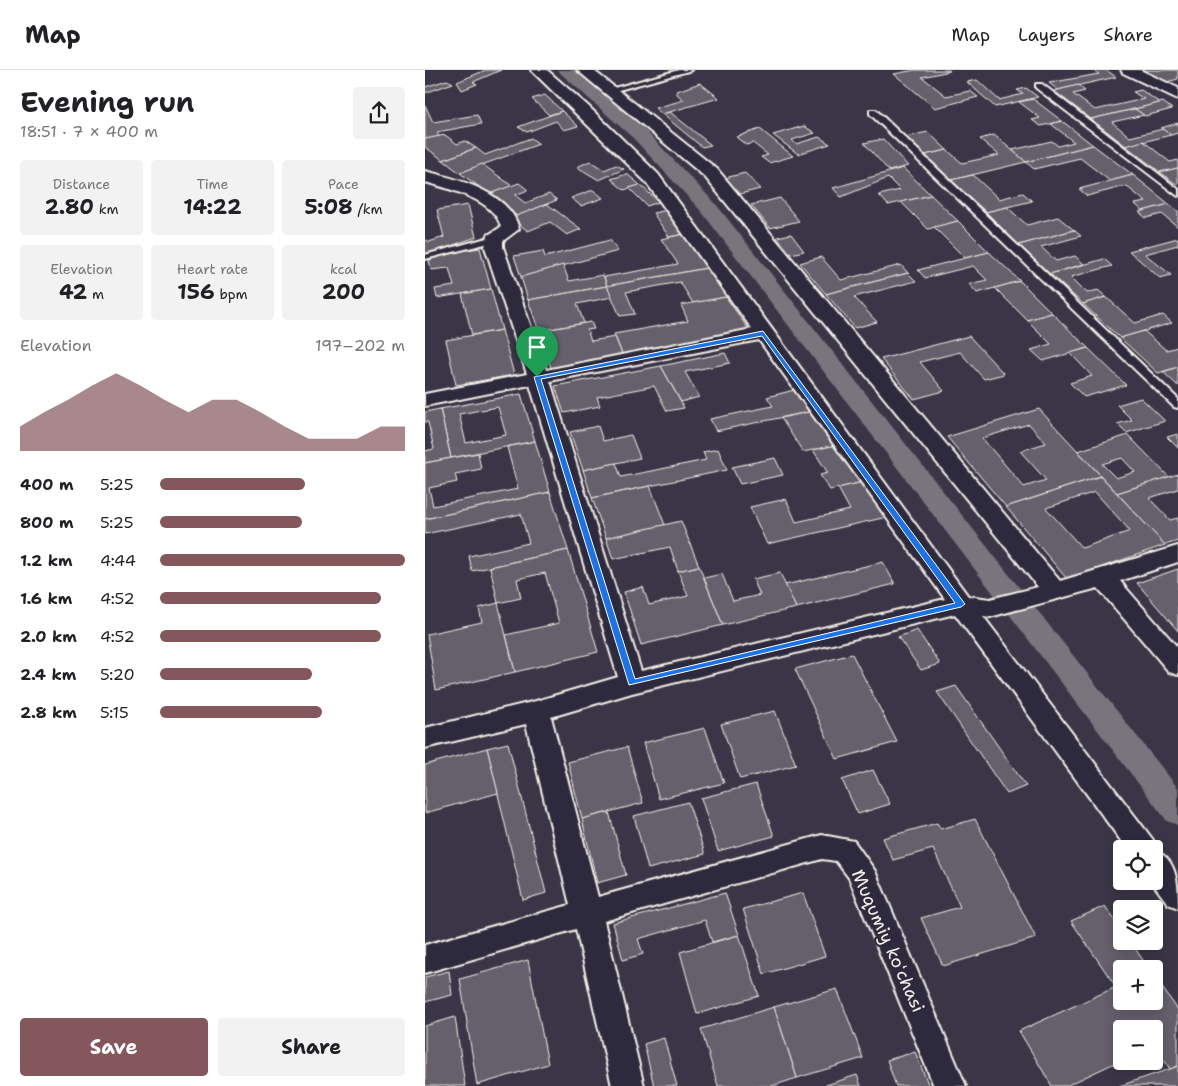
<!DOCTYPE html>
<meta charset="utf-8">
<style>
body{margin:0;font-family:"Shantell Sans",sans-serif;background:#f2f2f2;color:#202124;height:100vh;display:flex;flex-direction:column;font-size:19px;white-space:nowrap}
*{box-sizing:border-box;margin:0}
p{font-size:16px;color:#757577}
.icon{flex:none;width:28px;height:28px;fill:none;stroke:currentColor;stroke-width:2;stroke-linecap:round;stroke-linejoin:round}
.map{position:relative;flex:1;overflow:hidden}
.side{display:flex;flex-direction:column;background:#fff;width:425px}
.side>*{flex:none}
.tools{position:absolute;left:688px;top:770px;display:grid;gap:10px}
.tools a{display:grid;place-items:center;width:50px;height:50px;border-radius:5px;background:#fff;box-shadow:0 2px 12px #0003;font-size:25px}
.pin{position:absolute;display:grid;place-items:center;width:42px;height:42px;color:#fff;margin:-51px -21px;border-radius:50% 50% 50% 0;rotate:-45deg;box-shadow:0 0 5px #0007}
.pin .icon{rotate:45deg}
.round{display:grid;place-items:center;flex:none;width:52px;height:52px;border-radius:5px;background:#f2f2f2}
.headline{display:flex;align-items:center;justify-content:space-between;height:85px;padding:0 20px}
h1{font-size:28px;font-weight:700;line-height:38px}
.stats{display:grid;grid-template-columns:repeat(3,1fr);gap:8px;height:85px;padding:5px 20px}
.stats div{display:grid;align-content:center;border-radius:5px;background:#f2f2f2;text-align:center}
.stats b{font-size:21px;font-weight:700}
.stats small{font-size:14px;font-weight:400}
.stats p{font-size:14px}
.chart{height:140px;padding:10px 20px}
.chart p{display:flex;justify-content:space-between}
.chart svg{width:100%;height:90px;margin-top:5px;fill:#84575d;opacity:.7}
.cta{display:flex;gap:10px;margin-top:auto;padding:10px 20px}
.cta a{flex:1;height:58px;border-radius:5px;background:#84575d;color:#fff;font-size:20px;font-weight:700;line-height:58px;text-align:center}
.cta a+a{background:#f2f2f2;color:#202124}
ul{padding:0 20px;list-style:none;font-size:16px}
li{display:grid;grid-template-columns:80px 60px 1fr;align-items:center;height:38px}
li i{height:12px;border-radius:6px;background:#84575d}
header{display:flex;align-items:center;gap:30px;box-sizing:border-box;height:70px;padding:0 25px;background:#fff;border-bottom:1px solid #e0e0e0}
header strong{font-size:24px}
nav{display:flex;gap:28px;margin-inline-start:auto;font-size:18px}
main{display:flex;flex:1;min-height:0}
.map>svg:first-child{display:block}
.lines{fill:none;stroke-linecap:round;stroke-linejoin:round}
.canal{fill:#78747b;fill-rule:evenodd}
.building{fill:#65616c;stroke:#f4f1e8;fill-rule:evenodd}
.lane-casing{stroke:#f4f1e8;stroke-width:4}
.street-casing{stroke:#f4f1e8;stroke-width:4}
.lane{fill:#2f2a3d;fill-rule:evenodd}
.street{fill:#2f2a3d;fill-rule:evenodd}
.route{fill:#1a73e8;stroke:#fff;fill-rule:evenodd}
.labels{text-anchor:middle;stroke-width:4.5;stroke-linejoin:round;paint-order:stroke}
.near-street-label{font-size:18px;fill:#f4f1e8;stroke:#2f2a3d}
</style>
<header>
<strong>Map</strong>
<nav><a>Map</a><a>Layers</a><a>Share</a></nav>
</header>
<main>
<section class="side">
<div class="headline"><div><h1>Evening run</h1><p>18:51 · 7 × 400 m</p></div><a class="round"><svg class="icon" aria-label="share" viewBox="0 0 24 24"><path d="M12 15V3M7 8l5-5 5 5M5 13v7h14v-7"/></svg></a></div>
<div class="stats">
<div><p>Distance</p><b>2.80<small> km</small></b></div>
<div><p>Time</p><b>14:22</b></div>
<div><p>Pace</p><b>5:08<small> /km</small></b></div>
</div>
<div class="stats">
<div><p>Elevation</p><b>42<small> m</small></b></div>
<div><p>Heart rate</p><b>156<small> bpm</small></b></div>
<div><p>kcal</p><b>200</b></div>
</div>
<div class="chart"><p><span>Elevation</span>197–202 m</p>
<svg viewBox="0 0 160 44" preserveAspectRatio="none"><path d="M0 44V32L10 25L20 19L30 12L40 6L50 12L60 19L70 25L80 19L90 19L100 25L110 32L120 38L130 38L140 38L150 32L160 32V44z"/></svg>
</div>
<ul>
<li><b>400 m</b>5:25<i style="width:59%"></i></li>
<li><b>800 m</b>5:25<i style="width:58%"></i></li>
<li><b>1.2 km</b>4:44<i style="width:100%"></i></li>
<li><b>1.6 km</b>4:52<i style="width:90%"></i></li>
<li><b>2.0 km</b>4:52<i style="width:90%"></i></li>
<li><b>2.4 km</b>5:20<i style="width:62%"></i></li>
<li><b>2.8 km</b>5:15<i style="width:66%"></i></li>
</ul>
<div class="cta"><a>Save</a><a>Share</a></div>
</section>
<div class="map">
<svg width="753" height="1016" viewBox="0 0 753 1016">
<rect width="100%" height="100%" fill="#3b3647"/>
<filter id="ink" filterUnits="userSpaceOnUse"><feTurbulence type="fractalNoise" baseFrequency=".02" numOctaves="2"/><feDisplacementMap in="SourceGraphic" scale="10" xChannelSelector="R" yChannelSelector="G"/><feConvolveMatrix kernelMatrix="1 2 1 2 8 2 1 2 1" color-interpolation-filters="sRGB"/></filter>
<g filter="url(#ink)">
<g class="lines">
<polygon class="canal" points="132,0 152,0 167,12 222,62 290,133 753,718 753,755 742,751 276,141 209,69"/>
</g>
<g class="building">
<polygon points="61,0 76,0 48,12 52,14 37,20 32,12"/>
<polygon points="490,0 524,0 525,1 497,7 521,26 545,21 553,27 510,38 469,4"/>
<polygon points="668,0 681,0 691,7 633,20 624,13 674,4"/>
<polygon points="713,0 753,0 753,9 734,14"/>
<polygon points="22,10 28,13 0,23 0,17"/>
<polygon points="552,10 574,30 598,24 592,20 601,18 613,27 570,37 542,12"/>
<polygon points="275,13 294,28 237,44 230,38 259,30 252,24 252,21"/>
<polygon points="653,15 660,21 648,24 670,40 719,29 708,22 716,20 735,33 666,49 629,21"/>
<polygon points="120,25 137,41 124,45 107,29"/>
<polygon points="608,29 637,51 616,56 607,50 615,48 594,32"/>
<polygon points="738,32 747,39 720,46 710,39"/>
<polygon points="0,35 8,52 52,45 56,54 12,62 14,67 0,69"/>
<polygon points="710,39 719,45 687,52 705,67 738,59 746,65 701,76 666,49"/>
<polygon points="137,41 153,56 139,60 131,51 102,62 93,57"/>
<polygon points="245,42 286,75 277,77 237,44"/>
<polygon points="637,51 668,75 601,92 587,80 627,71 633,76 649,72 626,54"/>
<polygon points="753,53 753,63 746,65 736,58"/>
<polygon points="379,56 390,63 367,70 371,74 394,67 405,74 373,84 348,65"/>
<polygon points="335,59 368,86 344,93 336,87 343,85 328,73 321,75 311,67"/>
<polygon points="503,62 522,80 500,85 480,67"/>
<polygon points="20,65 32,74 40,71 51,78 18,90 0,77 0,69"/>
<polygon points="569,65 601,92 526,110 500,85 522,80 537,93 574,85 555,69"/>
<polygon points="106,68 114,74 35,103 18,90 51,78 60,85"/>
<polygon points="458,69 483,96 464,101 439,73"/>
<polygon points="718,71 745,92 753,90 753,98 735,102 701,76"/>
<polygon points="668,75 708,105 685,111 655,88 609,99 601,92"/>
<polygon points="165,91 179,100 191,95 199,99 174,110 152,97"/>
<polygon points="57,94 87,116 64,124 35,103"/>
<polygon points="478,98 506,125 463,135 454,125 475,120 463,108 416,127 408,118"/>
<polygon points="753,98 753,114 751,114 735,102"/>
<polygon points="320,103 335,119 315,124 300,108"/>
<polygon points="202,104 215,115 199,120 186,109"/>
<polygon points="548,105 574,129 598,123 607,131 561,142 526,110"/>
<polygon points="708,105 744,134 718,141 710,134 721,132 701,116 662,126 654,119"/>
<polygon points="94,113 103,120 90,125 100,133 124,124 132,130 92,146 64,124"/>
<polygon points="215,115 234,132 222,136 204,118"/>
<polygon points="168,120 178,128 156,136 146,128"/>
<polygon points="506,125 533,151 503,159 476,132"/>
<polygon points="355,128 374,151 345,158 326,135"/>
<polygon points="122,134 156,159 142,165 125,152 103,161 86,148"/>
<polygon points="744,134 753,141 753,157 737,144 721,148 714,142"/>
<polygon points="43,135 51,167 0,185 0,169 4,172 19,167 12,140"/>
<polygon points="582,137 602,155 633,147 649,160 594,175 561,142"/>
<polygon points="243,140 259,164 244,167 228,143"/>
<polygon points="533,151 564,182 540,188 509,157"/>
<polygon points="649,160 656,166 616,177 631,191 650,186 659,194 625,204 594,175"/>
<polygon points="259,164 282,198 182,216 179,207 253,194 236,169"/>
<polygon points="366,164 379,181 366,184 352,167"/>
<polygon points="753,168 753,175 720,184 746,205 735,208 704,181"/>
<polygon points="185,170 193,181 96,207 89,186 118,181 120,187"/>
<polygon points="55,178 66,219 12,228 10,219 29,216 24,198 6,200 4,190 27,182"/>
<polygon points="564,182 595,211 552,223 544,214 562,210 548,196 500,208 493,200"/>
<polygon points="396,187 416,210 476,195 483,203 401,224 375,193"/>
<polygon points="679,189 687,196 646,207 662,223 673,220 681,227 658,234 625,204"/>
<polygon points="138,195 144,211 178,205 182,216 103,230 96,207"/>
<polygon points="282,198 301,227 268,233 255,212 201,222 210,244 195,246 182,216"/>
<polygon points="483,203 491,211 429,227 452,252 430,258 401,224"/>
<polygon points="595,211 627,243 602,250 570,218"/>
<polygon points="182,216 187,227 152,234 159,253 114,261 103,230"/>
<polygon points="66,219 77,260 47,265 37,224"/>
<polygon points="301,227 324,260 197,284 189,264 263,251 256,235"/>
<polygon points="681,227 710,253 738,245 747,253 695,268 658,234"/>
<polygon points="627,243 663,278 618,291 606,280 626,274 602,250"/>
<polygon points="166,252 169,259 162,260 166,271 190,267 197,284 126,298 114,261"/>
<polygon points="77,260 89,305 31,315 21,270"/>
<polygon points="719,261 741,280 753,277 753,297 733,303 695,268"/>
<polygon points="544,266 579,304 559,309 535,282 495,292 519,321 489,329 456,289"/>
<polygon points="663,278 701,315 659,327 645,313 667,306 645,283"/>
<polygon points="300,283 305,293 260,302 274,327 256,332 236,296"/>
<polygon points="236,296 259,338 242,341 229,316 172,327 175,336 139,343 130,316"/>
<polygon points="753,297 753,316 738,302"/>
<polygon points="373,319 388,341 291,361 285,349 348,336 342,327"/>
<path d="M 96,324 L 110,371 L 26,388 L 15,339 ZM 73,337 L 81,365 L 41,373 L 34,344 Z"/>
<polygon points="716,328 740,351 701,363 692,354 707,350 692,335"/>
<polygon points="15,339 26,388 0,393 0,381 9,379 3,352 0,352 0,342"/>
<path d="M 614,339 L 676,406 L 581,437 L 522,367 ZM 604,354 L 621,373 L 595,381 L 621,410 L 599,417 L 557,368 Z"/>
<polygon points="388,341 412,375 378,382 356,348"/>
<polygon points="173,356 178,371 206,365 215,388 158,400 145,362"/>
<polygon points="753,364 753,378 742,367"/>
<path d="M 703,365 L 744,407 L 692,423 L 653,381 ZM 697,388 L 710,402 L 691,408 L 677,394 Z"/>
<polygon points="110,371 125,422 0,449 0,393 53,383 56,399 30,404 32,412 4,418 8,436 93,419 82,377"/>
<polygon points="412,375 438,412 405,420 395,405 403,403 388,380"/>
<polygon points="293,379 302,400 167,428 158,400 191,393 196,407 281,390 278,382"/>
<polygon points="350,388 358,405 315,414 307,397"/>
<polygon points="753,404 753,419 724,428 745,450 753,448 753,471 740,475 692,423"/>
<path d="M 676,406 L 740,475 L 642,509 L 581,437 ZM 670,422 L 705,461 L 657,478 L 621,438 Z"/>
<polygon points="438,412 462,447 342,474 325,437 361,429 371,452 425,440 413,418"/>
<polygon points="225,416 240,455 181,468 167,428"/>
<polygon points="125,422 143,480 47,501 44,486 104,473 96,444 0,464 0,449"/>
<polygon points="256,451 274,496 253,501 245,477 188,489 181,468"/>
<polygon points="143,480 173,582 90,602 81,565 134,553 120,503 92,509 96,528 73,533 65,497"/>
<polygon points="458,492 470,514 371,538 360,515"/>
<polygon points="274,496 298,555 216,575 199,522 218,517 224,535 263,526 253,501"/>
<polygon points="753,499 753,561 712,513"/>
<polygon points="355,503 371,538 298,555 279,508 297,504 308,531 335,525 328,509"/>
<polygon points="73,533 90,602 11,620 2,564 57,552 54,538"/>
<polygon points="492,560 515,594 496,600 473,567"/>
<polygon points="427,584 472,672 412,689 370,599"/>
<polygon points="531,616 601,716 582,724 512,622"/>
<polygon points="350,641 371,695 315,709 296,654"/>
<polygon points="280,658 299,713 234,729 218,673"/>
<polygon points="83,673 121,823 98,830 62,678"/>
<polygon points="202,677 218,733 157,749 143,692"/>
<polygon points="62,678 73,723 0,743 0,695"/>
<polygon points="448,700 465,734 433,744 417,710"/>
<polygon points="331,714 349,766 293,781 276,728"/>
<polygon points="263,732 280,784 223,799 209,746"/>
<polygon points="184,742 201,805 172,813 157,749"/>
<polygon points="550,749 611,868 518,896 496,848 535,837 508,779 468,790 458,768 512,753 516,759"/>
<polygon points="300,823 314,865 287,872 280,850 213,869 218,884 198,890 188,853"/>
<polygon points="378,823 400,886 339,904 318,839"/>
<polygon points="680,836 696,859 696,871 705,871 724,899 696,899 696,931 729,931 729,906 753,940 753,996 745,999 729,975 729,959 696,959 696,990 641,1016 627,1016 594,961 691,917 646,851"/>
<polygon points="314,865 334,926 272,944 255,882"/>
<polygon points="103,890 123,994 52,1015 35,909"/>
<polygon points="24,901 27,925 0,932 0,907"/>
<polygon points="412,919 438,988 372,1008 349,937"/>
<polygon points="349,937 372,1008 347,1016 293,1016 276,959"/>
<polygon points="30,947 40,1016 0,1016 0,956"/>
<polygon points="239,968 252,1016 229,1016 219,974"/>
<polygon points="490,982 504,1016 471,1016 462,990"/>
<polygon points="753,996 753,1016 694,1016 745,999"/>
<polygon points="432,1005 436,1016 398,1016"/>
</g>
<g class="lines">
<defs>
<g id="lane">
<polygon points="254,0 267,0 186,22 182,20"/>
<polygon points="611,14 617,14 753,119 753,126 611,18"/>
<polygon points="445,40 451,40 753,329 753,338 749,337 445,44"/>
<polygon points="69,166 74,169 72,171 0,189 0,185"/>
</g>
<g id="street">
<path d="M 106,0 L 122,0 L 163,36 L 233,104 L 543,526 L 565,529 L 613,517 L 280,107 L 152,0 L 168,0 L 292,99 L 635,511 L 753,476 L 753,492 L 695,511 L 753,578 L 753,605 L 744,602 L 673,518 L 565,547 L 558,546 L 728,770 L 732,779 L 731,781 C 753,790 753,816 753,838 L 743,834 L 726,811 L 729,811 L 729,779 L 702,779 L 530,544 L 207,623 L 126,647 L 173,827 L 397,765 L 429,771 L 450,801 L 541,1016 L 509,1016 L 424,808 L 411,791 L 397,789 L 179,851 L 219,1016 L 187,1016 L 151,859 L 0,903 L 0,875 L 145,835 L 101,654 L 0,678 L 0,658 L 111,631 L 193,607 L 105,315 L 0,336 L 0,324 L 102,304 L 60,177 L 63,165 L 76,157 C 69,129 24,119 0,112 L 0,101 C 32,109 85,122 94,159 L 78,171 L 78,177 L 121,300 L 327,259 L 221,112 ZM 334,270 L 520,529 L 216,601 L 125,311 Z"/>
<polygon points="696,0 715,0 753,18 753,29 698,3"/>
</g>
</defs>
<use href="#lane" class="lane-casing"/>
<use href="#street" class="street-casing"/>
<use href="#lane" class="lane"/>
<use href="#street" class="street"/>
</g>
</g>
<path class="route" d="M 338,261 L 540,534 L 536,537 L 204,615 L 109,307 ZM 337,266 L 530,533 L 210,609 L 116,309 Z"/>
<g class="labels">
<g class="near-street-label">
<text transform="translate(463 871) rotate(66)" y="6">Muqumiy koʻchasi</text>
</g>
</g>
</svg>
<div class="tools">
<a><svg class="icon" aria-label="locate" viewBox="0 0 24 24"><circle cx="12" cy="12" r="6"/><path d="M12 2v4M12 18v4M2 12h4M18 12h4"/></svg></a>
<a><svg class="icon" aria-label="layers" viewBox="0 0 24 24"><path d="M12 4l9 5-9 5-9-5zM3 14l9 5 9-5"/></svg></a>
<a>+</a>
<a>−</a>
</div>
<div class="pin" style="left:112px;top:307px;background:#1e9e55"><svg class="icon" aria-label="arrive" viewBox="0 0 24 24"><path d="M6 21V4h12l-3 4 3 4H6"/></svg></div>
</div>
</main>
